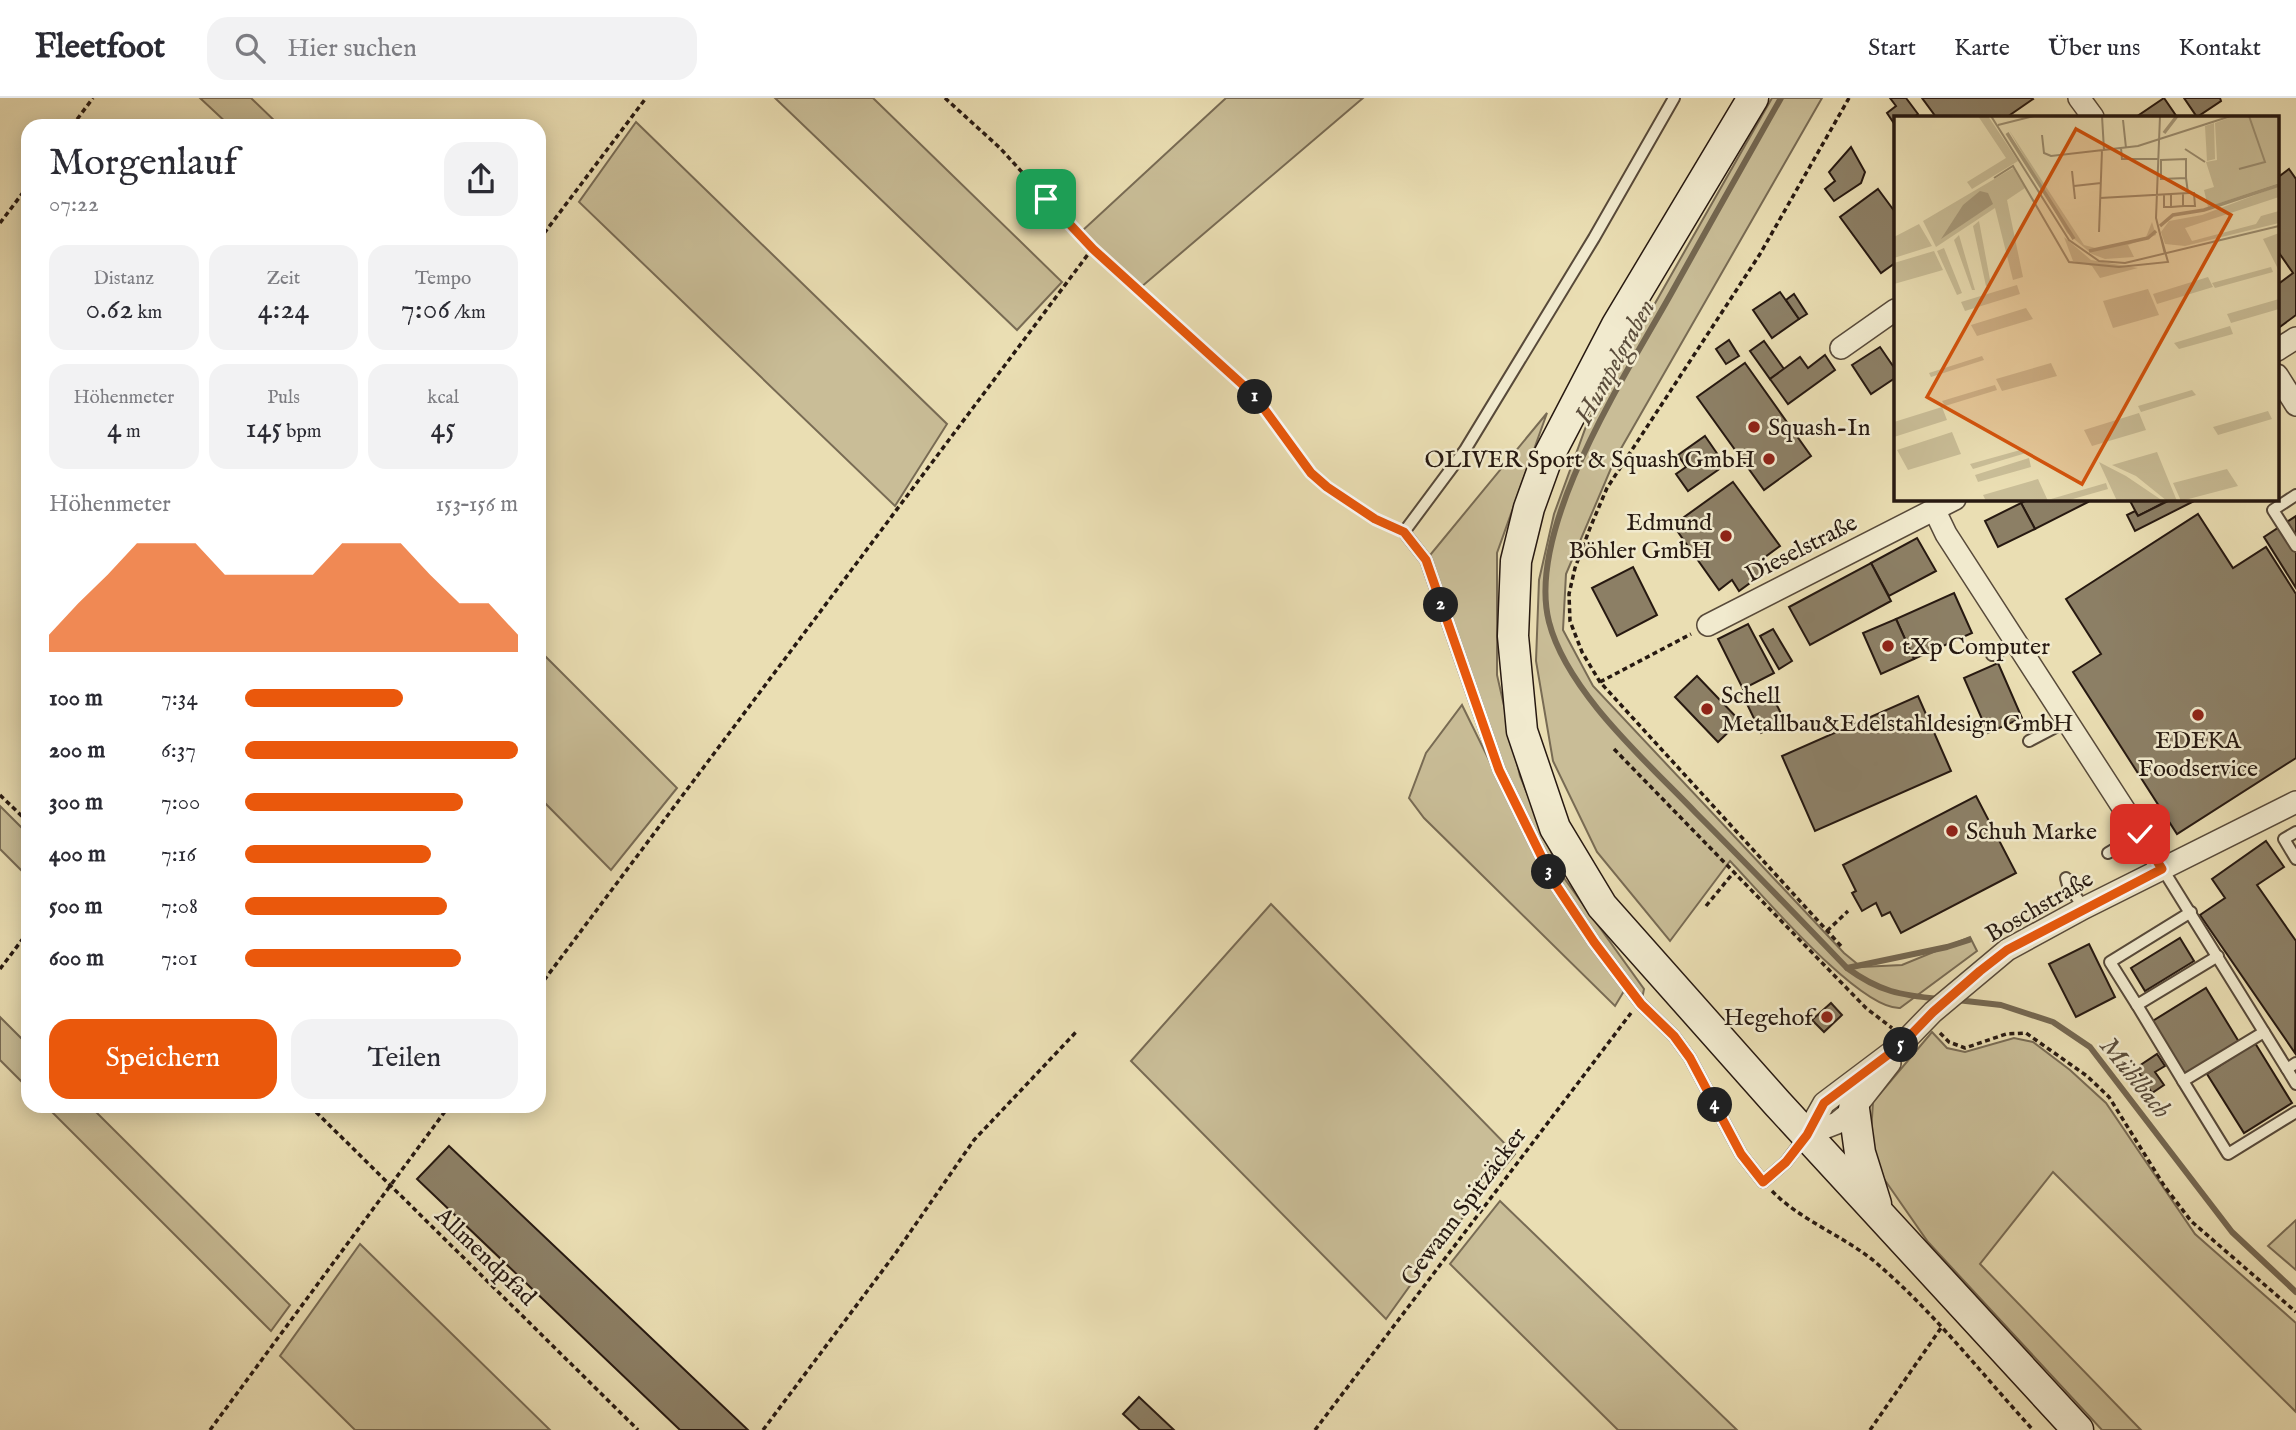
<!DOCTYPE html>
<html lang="de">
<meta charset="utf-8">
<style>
body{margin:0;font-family:"IM FELL English",serif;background:#f2f2f3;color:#2b2b33;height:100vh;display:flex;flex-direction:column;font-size:26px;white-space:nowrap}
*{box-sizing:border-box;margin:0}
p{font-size:23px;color:#7c7c81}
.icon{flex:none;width:38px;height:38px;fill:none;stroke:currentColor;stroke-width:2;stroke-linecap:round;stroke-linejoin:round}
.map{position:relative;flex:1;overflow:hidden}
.panel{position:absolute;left:21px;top:21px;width:525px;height:994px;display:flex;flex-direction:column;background:#fff;border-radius:21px;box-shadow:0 4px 18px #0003}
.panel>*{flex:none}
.pin{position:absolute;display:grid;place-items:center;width:60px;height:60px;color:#fff;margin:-30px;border-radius:14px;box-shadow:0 4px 10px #0006}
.km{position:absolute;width:35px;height:35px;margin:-18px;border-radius:50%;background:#222;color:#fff;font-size:19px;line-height:35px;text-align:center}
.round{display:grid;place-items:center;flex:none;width:74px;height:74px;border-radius:21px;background:#f2f2f3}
.summary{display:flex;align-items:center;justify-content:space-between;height:119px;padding:0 28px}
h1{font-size:38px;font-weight:600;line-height:52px}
.metrics{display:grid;grid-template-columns:repeat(3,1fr);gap:10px;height:119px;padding:7px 28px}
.metrics div{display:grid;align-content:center;border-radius:18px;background:#f2f2f3;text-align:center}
.metrics b{font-size:30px;font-weight:600}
.metrics small{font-size:19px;font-weight:400}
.metrics p{font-size:19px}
.chart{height:196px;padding:14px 28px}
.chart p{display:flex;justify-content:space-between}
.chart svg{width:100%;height:126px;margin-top:7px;fill:#ea580c;opacity:.7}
.button{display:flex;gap:14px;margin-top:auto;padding:14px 28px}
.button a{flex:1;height:80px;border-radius:21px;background:#ea580c;color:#fff;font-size:28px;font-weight:600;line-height:80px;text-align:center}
.button a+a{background:#f2f2f3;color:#2b2b33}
ul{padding:0 28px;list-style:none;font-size:23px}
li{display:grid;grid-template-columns:112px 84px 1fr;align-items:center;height:52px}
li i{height:18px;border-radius:9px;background:#ea580c}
header{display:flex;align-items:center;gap:42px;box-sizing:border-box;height:98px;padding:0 35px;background:#fff;border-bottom:2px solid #e1e1e2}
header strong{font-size:33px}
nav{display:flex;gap:38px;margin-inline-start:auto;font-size:24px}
.search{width:490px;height:63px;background:#f2f2f3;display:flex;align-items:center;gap:18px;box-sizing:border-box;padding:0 24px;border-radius:21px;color:#7c7c81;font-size:26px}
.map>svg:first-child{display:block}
.green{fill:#c9bd97;stroke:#786b54;stroke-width:2}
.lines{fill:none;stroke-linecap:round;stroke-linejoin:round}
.stream{stroke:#746751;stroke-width:6}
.building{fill:#8c7f65;stroke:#271911;stroke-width:2}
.lane-casing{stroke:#584a3a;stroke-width:14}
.street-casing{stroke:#584a3a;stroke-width:24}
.secondary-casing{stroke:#271911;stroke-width:33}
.path{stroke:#271911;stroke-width:3.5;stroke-dasharray:5 3.5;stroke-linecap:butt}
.lane{stroke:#f1eace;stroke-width:10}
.street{stroke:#f1eace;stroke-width:21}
.secondary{stroke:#f1eace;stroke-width:30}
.route-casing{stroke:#fff;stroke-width:14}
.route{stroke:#ea580c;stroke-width:9}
.poi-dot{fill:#8f2418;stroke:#f1eace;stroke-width:2.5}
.labels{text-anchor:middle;stroke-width:5;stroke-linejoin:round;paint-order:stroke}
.poi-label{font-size:24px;fill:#271911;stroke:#f1eace;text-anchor:start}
.street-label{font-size:24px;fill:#271911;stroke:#f1eace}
.water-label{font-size:26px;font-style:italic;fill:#5b4d3c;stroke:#f1eace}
.inset-river{fill:none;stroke:#a89b7c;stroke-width:3.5}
.inset-road{fill:none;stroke:#9c8f72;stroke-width:2}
.view{fill:#d5530c;fill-opacity:0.15;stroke:#d5530c;stroke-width:3.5}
.inset-edge{fill:none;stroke:#271911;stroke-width:3.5}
</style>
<header>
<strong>Fleetfoot</strong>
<div class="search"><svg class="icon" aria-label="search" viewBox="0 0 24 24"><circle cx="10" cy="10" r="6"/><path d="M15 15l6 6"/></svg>Hier suchen</div>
<nav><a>Start</a><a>Karte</a><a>Über uns</a><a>Kontakt</a></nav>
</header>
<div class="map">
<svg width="2296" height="1332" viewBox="0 0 2296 1332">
<rect width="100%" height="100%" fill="#eadeb3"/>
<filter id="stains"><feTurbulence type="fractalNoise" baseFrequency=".00286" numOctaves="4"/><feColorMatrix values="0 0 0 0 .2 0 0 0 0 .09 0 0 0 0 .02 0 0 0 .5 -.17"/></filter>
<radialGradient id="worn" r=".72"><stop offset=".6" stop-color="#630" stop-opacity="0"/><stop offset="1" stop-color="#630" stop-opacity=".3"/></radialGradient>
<g class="green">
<polygon points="200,0 251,0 280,28 230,28"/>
<polygon points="775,0 873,0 1062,184 1017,232"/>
<polygon points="1226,0 1363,0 1140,190 1082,133"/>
<path d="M 1772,0 L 1822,0 L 1615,361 L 1566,476 L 1563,532 L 1593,588 L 1844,855 L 1861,869 L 1902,867 L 1970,839 L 1977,853 L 1900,910 C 1859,912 1761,795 1730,763 L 1670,843 L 1597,754 L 1553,663 L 1536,563 L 1539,482 L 1554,416 L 1588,323 Z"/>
<polygon points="636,24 947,326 895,408 579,104"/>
<polygon points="1547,315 1497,455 1497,577 1520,678 1559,773 1644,891 1641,906 1554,784 1499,672 1426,462"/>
<polygon points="539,552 677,690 611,772 539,699"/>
<polygon points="1462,607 1551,788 1624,893 1615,908 1424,720 1409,700 1426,655"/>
<polygon points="0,708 28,736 28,779 0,751"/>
<polygon points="1271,806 1515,1056 1432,1157 1386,1221 1131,963"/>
<polygon points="0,919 28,947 28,990 0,962"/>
<polygon points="1932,934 1947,950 1965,954 2014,940 2033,944 2070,972 2106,1005 2195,1136 2296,1225 2296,1314 2053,1074 1980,1166 2141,1332 2102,1332 1928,1144 1875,1068 1871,1035 1873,1004"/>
<polygon points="46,1008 90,1008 290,1207 271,1233"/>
<polygon points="1500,1103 1737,1332 1618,1332 1450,1166"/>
<polygon points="2296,1122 2296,1172 2268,1148"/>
<polygon points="360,1146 550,1332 355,1332 280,1258"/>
</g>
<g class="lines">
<g class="stream">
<path d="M 1781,0 C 1744,65 1708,129 1672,194 C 1627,275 1525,430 1549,524 C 1567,594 1647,664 1696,715 C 1747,766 1797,818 1847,870 C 1880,894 1900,897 1940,901"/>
<polyline points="1847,870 1947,849 1969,842"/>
<polyline points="1957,902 2001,907 2053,924 2090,949 2232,1134 2296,1194"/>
</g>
</g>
<g class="building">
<polygon points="1890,0 1906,0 1918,16 1914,19 1895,19 1895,27 1887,15 1896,8"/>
<polygon points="1922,0 2032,0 2033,1 2007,19 1936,19"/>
<polygon points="2164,0 2177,19 2136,19"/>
<polygon points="2184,0 2220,0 2221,3 2197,19"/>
<polygon points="1851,49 1865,74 1861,85 1834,103 1825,91 1835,83 1829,74"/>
<polygon points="2289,71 2296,81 2296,217 2277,231 2277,187 2293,175 2277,152 2277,80"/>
<polygon points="1878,91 1895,114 1895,165 1881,175 1840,119"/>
<polygon points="1780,194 1799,221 1772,240 1753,212"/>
<polygon points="1794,196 1807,216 1799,221 1786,202"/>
<polygon points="1729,242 1739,258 1726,266 1716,251"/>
<polygon points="1764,243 1784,271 1770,281 1750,253"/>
<polygon points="1880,249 1895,271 1895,280 1871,296 1852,267"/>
<polygon points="1825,257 1835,272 1788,306 1770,281 1800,259 1808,270"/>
<polygon points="1745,265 1811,358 1764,392 1697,299"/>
<polygon points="1705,338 1725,367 1688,393 1676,376 1686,369 1678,357"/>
<polygon points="1733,384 1780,448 1757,465 1765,474 1739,493 1732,482 1719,492 1673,427"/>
<polygon points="2029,401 2086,401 2088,404 2035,431 2021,405"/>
<polygon points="2129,401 2166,401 2167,403 2138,418"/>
<polygon points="2172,401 2198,401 2135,433 2127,417 2135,413 2138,418"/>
<polygon points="2021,405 2035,431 1998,449 1985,423"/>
<polygon points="2198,416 2233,470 2266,449 2296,496 2296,660 2177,736 2073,574 2101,556 2066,501"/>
<polygon points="2296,418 2296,490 2264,439"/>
<polygon points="1917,440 1936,473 1889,498 1871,465"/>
<polygon points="1871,465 1891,503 1810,547 1789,509"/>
<polygon points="1633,469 1657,517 1617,538 1592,490"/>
<polygon points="1954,495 1972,535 1914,561 1896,521"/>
<polygon points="1896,521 1914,561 1881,576 1863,535"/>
<polygon points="1748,526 1774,575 1743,591 1718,541"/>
<polygon points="1773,531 1792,563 1779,571 1760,538"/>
<polygon points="1998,565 2022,620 1988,635 1964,580"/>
<polygon points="1697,578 1740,623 1718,644 1675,599"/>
<polygon points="1770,594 1785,623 1761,635 1747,606"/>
<polygon points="1918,598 1951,673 1815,733 1782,658"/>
<polygon points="1976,698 2016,775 1901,835 1890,814 1882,818 1876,805 1862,813 1852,795 1856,793 1843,767"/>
<polygon points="2266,743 2284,769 2257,787 2296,843 2295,955 2200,817 2225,800 2212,781"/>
<polygon points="2180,840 2194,863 2145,893 2131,870"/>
<polygon points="2089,846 2115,899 2076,919 2049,866"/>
<polygon points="2206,890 2239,944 2184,978 2151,924"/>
<polygon points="1831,905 1842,917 1824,934 1812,922"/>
<polygon points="2255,945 2292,1005 2244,1035 2207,976"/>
<polygon points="2157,956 2165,968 2155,974 2164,987 2152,995 2136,970"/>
<polygon points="449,1048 748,1332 680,1332 417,1081"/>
<polygon points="1139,1299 1174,1332 1140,1332 1123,1316"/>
</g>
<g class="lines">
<defs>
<g id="lane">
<polyline points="1674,0 1594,140 1465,352 1404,434 1426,462 1499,672 1554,784 1594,844 1641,906 1674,938 1690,960 1741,1056 1763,1084 1786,1064 1805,1039"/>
<polyline points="2296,397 2273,412 2296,448"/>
<polyline points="1992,557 2016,544"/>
<polyline points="2029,643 2067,623"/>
<polyline points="2296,734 2284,741 2296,761"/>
<polyline points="2108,755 2140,736"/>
<polyline points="2162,770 2287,971 2296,965"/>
<polyline points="2066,780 2068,787 2084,810"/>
<polyline points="2191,814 2110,864 2137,907 2218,858"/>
<polyline points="2137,907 2183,983 2264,934"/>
<polyline points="2287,971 2296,986"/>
<polyline points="2183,983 2228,1056 2296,1014"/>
</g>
<g id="street">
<polyline points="2079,0 2093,19"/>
<polyline points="1841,250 1895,212"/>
<polyline points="2277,252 2296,240"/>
<polyline points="2277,277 2296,307"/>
<polyline points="1934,411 1946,436 2162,770"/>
<polyline points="1708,527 1955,401"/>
<polyline points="1806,1037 1824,1005 1901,947 1933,914 2007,852 2084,810 2296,704"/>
<polyline points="1806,1037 1837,1025 1854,1011 1890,965"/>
</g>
<g id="secondary">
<polyline points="1753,0 1617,227 1546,363 1529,410 1516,463 1513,538 1522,633 1555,730 1602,808 1777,1005 2078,1332"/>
<polyline points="1854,1011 1860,1055 1876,1106"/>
</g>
</defs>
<use href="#lane" class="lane-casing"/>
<use href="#street" class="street-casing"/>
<use href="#secondary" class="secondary-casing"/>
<g class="path">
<polyline points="945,0 1000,50 1092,151 1254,297 1311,375 1327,389 1375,421 1393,429"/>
<polyline points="72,28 93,0"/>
<polyline points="0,125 28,88"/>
<polyline points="539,142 646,0"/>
<polyline points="1600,584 1691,536"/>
<polyline points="1614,651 1866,910 1892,930"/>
<polyline points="0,697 28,724"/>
<polyline points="1706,808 1734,774"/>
<polyline points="1827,833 1848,813"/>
<polyline points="1841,848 1600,584 1582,554 1570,523 1569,496 1575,470 1590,430 1607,390 1760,156 1849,0"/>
<polyline points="0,871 28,834"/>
<polyline points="539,889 1092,151"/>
<polyline points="1940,935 1949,944 1965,950 2006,936 2026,935 2087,978 2109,999 2165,1089 2191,1123 2296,1214"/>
<polyline points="310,1008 638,1332"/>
<path d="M 1772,1093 C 1800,1122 1842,1137 1874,1163 C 1933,1213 1981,1275 2033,1332"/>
<polyline points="210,1332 449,1008"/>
<polyline points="763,1332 895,1156 974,1042 1077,933"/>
<polyline points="1315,1332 1631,915"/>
<polyline points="1870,1332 1941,1230"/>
</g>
<use href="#lane" class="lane"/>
<use href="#street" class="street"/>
<use href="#secondary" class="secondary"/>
</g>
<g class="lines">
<defs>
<polyline id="route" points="1046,101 1093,151 1254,297 1311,375 1327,389 1375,421 1404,434 1426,462 1499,672 1554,784 1594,844 1641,906 1674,938 1690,960 1741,1056 1763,1084 1786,1064 1807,1037 1824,1005 1901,947 1933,914 1980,873 2007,852 2162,771 2140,736"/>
</defs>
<use href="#route" class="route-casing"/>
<use href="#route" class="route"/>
</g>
<g class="poi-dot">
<circle cx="1754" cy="329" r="7"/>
<circle cx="1769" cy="361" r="7"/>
<circle cx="1726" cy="438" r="7"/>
<circle cx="1888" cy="548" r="7"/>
<circle cx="1707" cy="611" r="7"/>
<circle cx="2198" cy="617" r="7"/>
<circle cx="1952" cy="733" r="7"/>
<circle cx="1827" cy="919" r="7"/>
</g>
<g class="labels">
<g class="poi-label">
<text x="1768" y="337">Squash-In</text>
<text x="1755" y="369" text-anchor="end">OLIVER Sport &amp; Squash GmbH</text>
<text x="1712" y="432" text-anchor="end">Edmund<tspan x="1712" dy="28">Böhler GmbH</tspan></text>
<text x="1902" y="556">tXp Computer</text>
<text x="1721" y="605">Schell<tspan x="1721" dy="28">Metallbau&amp;Edelstahldesign GmbH</tspan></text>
<text x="2198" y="650" text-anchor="middle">EDEKA<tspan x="2198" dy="28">Foodservice</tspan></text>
<text x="1966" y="741">Schuh Marke</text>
<text x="1813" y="927" text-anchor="end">Hegehof</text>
</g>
<g class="street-label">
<text transform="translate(1801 450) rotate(-27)" y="8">Dieselstraße</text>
<text transform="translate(2039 808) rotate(-30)" y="8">Boschstraße</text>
<text transform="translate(1463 1108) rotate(-53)" y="8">Gewann Spitzäcker</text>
<text transform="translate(486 1158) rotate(44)" y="8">Allmendpfad</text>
</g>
<g class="water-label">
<text transform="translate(1614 263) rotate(-61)" y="9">Humpelgraben</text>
<text transform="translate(2136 979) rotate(51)" y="9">Mühlbach</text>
</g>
</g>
<g transform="translate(1894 18)">
<rect width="385" height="385" fill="#eadeb3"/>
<path d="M 84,0 L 94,0 L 124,45 L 78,73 L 73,66 L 112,42 ZM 340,0 L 385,0 L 385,67 L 314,91 L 310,74 L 320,71 L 312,46 L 323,44 L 321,7 ZM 320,7 L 321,43 L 313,45 L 311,10 ZM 115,14 L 190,129 L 205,133 L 252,121 L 258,106 L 262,119 L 234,129 L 240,141 L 211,143 L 198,138 L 173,117 ZM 119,52 L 131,72 L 113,84 L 129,161 L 119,164 L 101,92 L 42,131 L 29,105 ZM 385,70 L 385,81 L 291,112 L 298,125 L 362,108 L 367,100 L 385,95 L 385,107 L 291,130 L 271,128 L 267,116 L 275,105 L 308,99 ZM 85,105 L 97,169 L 92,170 L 79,110 ZM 25,108 L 38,130 L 0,142 L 0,121 ZM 385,117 L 385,155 L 369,123 ZM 65,119 L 81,174 L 78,174 L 60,124 ZM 170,121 L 197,144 L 244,152 L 206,162 L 198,150 L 179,145 ZM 50,132 L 68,177 L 63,179 L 43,135 ZM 40,135 L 49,154 L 0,168 L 0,147 ZM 377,151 L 379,156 L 321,172 L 318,167 ZM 314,161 L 319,171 L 263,188 L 259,178 ZM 123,169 L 126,178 L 71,195 L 67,186 ZM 254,173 L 265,199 L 219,212 L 209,185 ZM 385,183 L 385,193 L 337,207 L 333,198 ZM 132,192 L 139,203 L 83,220 L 77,209 ZM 336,210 L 339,218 L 285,233 L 280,227 ZM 88,240 L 90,244 L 37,261 L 35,257 ZM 157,247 L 163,260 L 108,275 L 102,263 ZM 101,269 L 103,274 L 51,290 L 48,285 ZM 298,274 L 302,279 L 247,296 L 244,290 ZM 48,291 L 53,304 L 0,321 L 0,306 ZM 374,295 L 378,303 L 324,319 L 319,311 ZM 245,297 L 252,314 L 198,330 L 190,314 ZM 58,316 L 67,338 L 14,354 L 3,334 ZM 130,333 L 132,337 L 79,353 L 76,348 ZM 263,336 L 283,385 L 273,385 L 242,360 L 218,349 ZM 135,342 L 137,351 L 84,366 L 81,359 ZM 205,346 L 232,360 L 269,385 L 223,385 ZM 333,353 L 344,370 L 287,385 L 279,367 ZM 144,363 L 154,385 L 92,385 L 89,379 ZM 212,367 L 214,373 L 172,385 L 157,383 Z" fill="#c9bd97"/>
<path d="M 86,75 L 94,77 L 99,88 L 47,123 L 69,89 Z" fill="#a89b7c"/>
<path class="inset-river" d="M 113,17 L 180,123M 270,17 L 283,0M 266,110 L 279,99 L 310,94 L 385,69M 195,135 L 254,122 L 262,115"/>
<path class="inset-road" d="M 97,0 L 175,124 L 205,145 L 231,147 L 385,110M 208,0 L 210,34M 266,0 L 262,102 L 271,138M 229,4 L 232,32M 104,9 L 140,0M 148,19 L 150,37 L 157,40 L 244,30 L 337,0M 227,32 L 228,43 L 264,43M 291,33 L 311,46M 292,43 L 292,62 L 267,63 L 267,44 ZM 345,53 L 371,46 L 355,0M 178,55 L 181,83M 100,62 L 119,50 L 175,146 L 225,151 L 274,146 L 267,121M 180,70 L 207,67M 270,78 L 270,91 L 277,91 L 277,78M 206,82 L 294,77 L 292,62M 289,90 L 301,90 L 300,77 L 294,77M 277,91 L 289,90 L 289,77M 205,116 L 208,34"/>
<path class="view" d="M 182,13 L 337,99 L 188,368 L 33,281 Z"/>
<rect width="385" height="385" class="inset-edge"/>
</g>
<rect width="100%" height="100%" filter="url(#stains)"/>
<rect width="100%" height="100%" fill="url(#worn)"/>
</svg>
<div class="pin" style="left:1046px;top:101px;background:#1e9e55"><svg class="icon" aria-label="arrive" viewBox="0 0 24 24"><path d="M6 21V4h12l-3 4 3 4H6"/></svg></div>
<div class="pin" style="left:2140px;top:736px;background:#d93025"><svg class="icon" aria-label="check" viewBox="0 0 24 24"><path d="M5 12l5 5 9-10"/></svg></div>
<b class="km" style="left:1255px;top:299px">1</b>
<b class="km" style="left:1441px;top:507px">2</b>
<b class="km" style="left:1549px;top:774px">3</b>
<b class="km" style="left:1715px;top:1007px">4</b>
<b class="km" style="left:1901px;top:947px">5</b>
<section class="panel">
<div class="summary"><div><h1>Morgenlauf</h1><p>07:22</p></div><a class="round"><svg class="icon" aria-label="share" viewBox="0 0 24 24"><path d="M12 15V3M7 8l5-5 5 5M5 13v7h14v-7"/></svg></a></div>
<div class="metrics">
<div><p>Distanz</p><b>0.62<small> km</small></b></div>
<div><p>Zeit</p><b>4:24</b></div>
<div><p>Tempo</p><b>7:06<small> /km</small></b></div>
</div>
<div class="metrics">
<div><p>Höhenmeter</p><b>4<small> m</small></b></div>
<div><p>Puls</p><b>145<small> bpm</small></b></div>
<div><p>kcal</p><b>45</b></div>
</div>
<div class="chart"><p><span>Höhenmeter</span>153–156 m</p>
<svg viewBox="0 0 160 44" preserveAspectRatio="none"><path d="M0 44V38L10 27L20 17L30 6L40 6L50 6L60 17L70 17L80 17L90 17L100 6L110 6L120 6L130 17L140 27L150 27L160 38V44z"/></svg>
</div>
<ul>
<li><b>100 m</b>7:34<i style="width:58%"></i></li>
<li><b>200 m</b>6:37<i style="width:100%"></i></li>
<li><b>300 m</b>7:00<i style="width:80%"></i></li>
<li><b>400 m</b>7:16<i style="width:68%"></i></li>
<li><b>500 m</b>7:08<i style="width:74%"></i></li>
<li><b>600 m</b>7:01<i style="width:79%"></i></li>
</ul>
<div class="button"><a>Speichern</a><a>Teilen</a></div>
</section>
</div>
